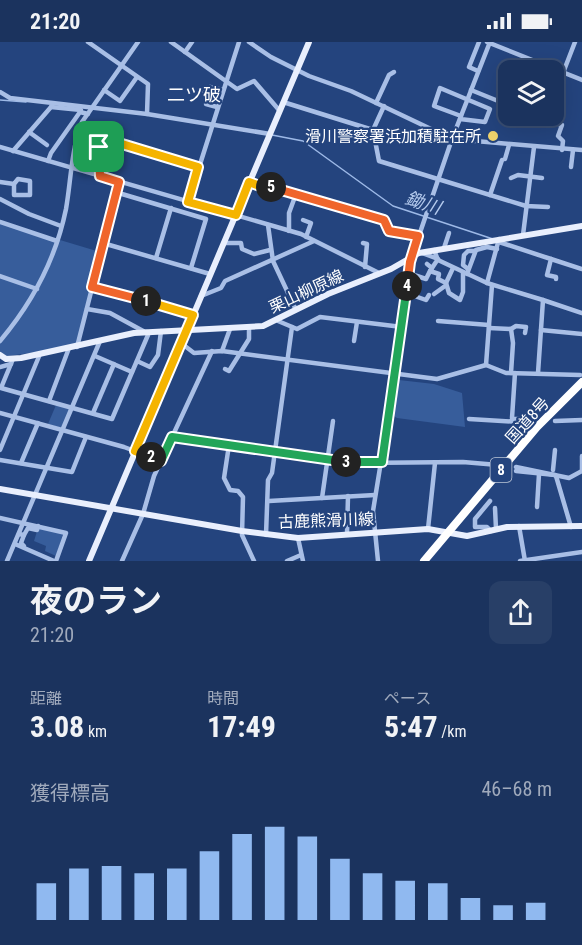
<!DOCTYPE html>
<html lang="ja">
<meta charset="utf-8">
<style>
body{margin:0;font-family:"Roboto Condensed","Noto Sans JP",sans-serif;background:#283f67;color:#f1f3f6;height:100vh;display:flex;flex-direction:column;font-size:22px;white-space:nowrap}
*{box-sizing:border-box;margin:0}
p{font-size:20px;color:#a0aabc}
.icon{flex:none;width:33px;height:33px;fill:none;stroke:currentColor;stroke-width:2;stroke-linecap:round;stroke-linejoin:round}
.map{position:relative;height:519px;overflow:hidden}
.panel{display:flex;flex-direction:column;background:#1b335e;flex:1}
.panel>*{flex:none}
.controls{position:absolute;left:498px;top:18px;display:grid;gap:12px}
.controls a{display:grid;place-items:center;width:66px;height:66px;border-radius:12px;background:#1b335e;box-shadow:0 6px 24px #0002,0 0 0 2px #394e73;font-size:30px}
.pin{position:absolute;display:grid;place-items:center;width:51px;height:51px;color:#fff;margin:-26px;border-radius:12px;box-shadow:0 3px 9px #0006}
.km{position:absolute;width:30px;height:30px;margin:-15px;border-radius:50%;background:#222;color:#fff;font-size:16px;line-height:30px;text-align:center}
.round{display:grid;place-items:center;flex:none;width:63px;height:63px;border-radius:12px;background:#283f67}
.summary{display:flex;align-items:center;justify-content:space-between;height:102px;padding:0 30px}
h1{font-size:33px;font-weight:700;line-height:45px}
.stats{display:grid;grid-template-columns:repeat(3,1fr);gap:9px;height:102px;padding:6px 30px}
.stats div{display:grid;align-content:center}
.stats b{font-size:30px;font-weight:700}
.stats small{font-size:16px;font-weight:400}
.stats p{font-size:16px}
.chart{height:168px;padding:12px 30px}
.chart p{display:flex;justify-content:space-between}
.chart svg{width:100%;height:108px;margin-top:6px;stroke:#90b9f0;stroke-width:6}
.status{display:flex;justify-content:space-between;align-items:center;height:42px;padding:0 30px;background:#1b335e;direction:ltr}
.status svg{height:16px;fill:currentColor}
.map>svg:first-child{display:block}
.green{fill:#375d9b}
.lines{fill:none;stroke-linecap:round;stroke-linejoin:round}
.stream{stroke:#9db9e7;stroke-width:1.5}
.minor{stroke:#a9bfe6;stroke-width:4.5}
.major{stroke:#e9effd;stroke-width:6}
.highway{stroke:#fff;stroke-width:8}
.split-1-casing{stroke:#fff;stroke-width:12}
.split-2-casing{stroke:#fff;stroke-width:12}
.split-3-casing{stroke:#fff;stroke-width:12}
.split-4-casing{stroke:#fff;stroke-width:12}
.split-5-casing{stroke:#fff;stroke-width:12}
.split-6-casing{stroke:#fff;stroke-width:12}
.split-1{stroke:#f0652b;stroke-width:8}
.split-2{stroke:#f5b400;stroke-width:8}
.split-3{stroke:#22a559;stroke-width:8}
.split-4{stroke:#22a559;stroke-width:8}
.split-5{stroke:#f0652b;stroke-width:8}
.split-6{stroke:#f5b400;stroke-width:8}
.poi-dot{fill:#f0d46c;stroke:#24447e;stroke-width:2}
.labels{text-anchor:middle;stroke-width:4.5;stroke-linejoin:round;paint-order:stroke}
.shield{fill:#24447e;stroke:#bdc7d8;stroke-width:1.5}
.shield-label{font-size:15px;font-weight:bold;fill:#fff}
.poi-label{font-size:16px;fill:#fff;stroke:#24447e;text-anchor:end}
.street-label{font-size:16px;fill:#fff;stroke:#24447e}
.neighbourhood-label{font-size:18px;fill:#fff;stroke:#24447e}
.water-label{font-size:18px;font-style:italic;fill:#b4caed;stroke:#24447e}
</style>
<div class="status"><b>21:20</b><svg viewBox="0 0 49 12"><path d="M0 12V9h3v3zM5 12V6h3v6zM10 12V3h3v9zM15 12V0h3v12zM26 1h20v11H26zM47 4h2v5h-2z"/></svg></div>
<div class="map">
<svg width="582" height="519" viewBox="0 0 582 519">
<rect width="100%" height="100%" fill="#24447e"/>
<g class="green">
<polygon points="0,180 100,210 77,305 7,314 0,310"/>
<polygon points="399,338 434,342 462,351 465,385 397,376 394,374"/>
<polygon points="56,363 70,367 62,386 48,382"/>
<polygon points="38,486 63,492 56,514 45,509 46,504 34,499"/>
</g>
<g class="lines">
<g class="stream">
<polyline points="0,58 26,60"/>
<polyline points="272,93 303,99 393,164 493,197"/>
</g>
<g class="minor">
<polyline points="88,0 148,42 147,72"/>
<polyline points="171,0 237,47 254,39 279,68"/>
<polyline points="249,0 271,15 309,34 351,49 452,97 582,108"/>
<polyline points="487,0 582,38"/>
<polyline points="185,10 192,0"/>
<polyline points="478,29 469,25 479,0"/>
<polyline points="563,31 575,0"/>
<polyline points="104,48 120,59 137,35"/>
<polyline points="471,48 508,63"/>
<polyline points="0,50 10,56 147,72 270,92"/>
<polyline points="204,50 208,49 210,45 223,48"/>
<polyline points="283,60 373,88"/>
<polyline points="376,61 389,33 394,30"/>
<polyline points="206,62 217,65"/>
<polyline points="384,64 373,88 379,119 526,164 548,165"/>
<polyline points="51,65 81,68"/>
<polyline points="535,74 562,83 558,94 563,99 562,108"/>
<polyline points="460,77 485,80 490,67 440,46 434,64 461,74"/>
<polyline points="29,90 47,103"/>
<polyline points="75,104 91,108 122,102 198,125"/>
<polyline points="0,105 301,192 379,231"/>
<polyline points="99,105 100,134"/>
<polyline points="13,109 51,65"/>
<polyline points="99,113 115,112"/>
<polyline points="505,117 509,103"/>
<polyline points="48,119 51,111 80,70 88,72"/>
<polyline points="571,125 573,108"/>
<polyline points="511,136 518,133 542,136"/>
<polyline points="0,140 14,142 18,137 30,139 30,153 14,153 14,142"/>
<polyline points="249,140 384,178 389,189 418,194"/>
<polyline points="122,152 206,177 191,226"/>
<polyline points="490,153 502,118"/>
<polyline points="0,157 29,172 61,184"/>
<polyline points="188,160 239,0"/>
<polyline points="303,178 311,181 306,195"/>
<polyline points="0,180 57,199"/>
<polyline points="268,183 273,219 296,268"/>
<polyline points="289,189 289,171 296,152"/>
<polyline points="523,193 534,105"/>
<polyline points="499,200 551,217 547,233 556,235 556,237"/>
<polyline points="224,201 241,201 242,207 254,212 270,208"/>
<polyline points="363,201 367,202 365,225"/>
<polyline points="106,202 210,232"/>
<polyline points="444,206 449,191"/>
<polyline points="434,208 438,218 487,241 543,258 538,331"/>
<polyline points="422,211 438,217 432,226 427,222"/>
<polyline points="156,216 171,166"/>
<polyline points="551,217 582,227"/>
<polyline points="432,226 430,229 439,232 438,237 446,241 453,226"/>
<polyline points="468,227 463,223 464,213 468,209 475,209"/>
<polyline points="408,231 426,237 430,229"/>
<polyline points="467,232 476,208 487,205 497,207"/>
<polyline points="0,234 37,247"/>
<polyline points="446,241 449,251 460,258 463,250 463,231"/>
<polyline points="487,241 499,197"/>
<polyline points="92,245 193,273"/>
<polyline points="406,251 426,258 429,253"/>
<polyline points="434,252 445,244"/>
<polyline points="201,254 221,246 225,239 314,199"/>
<polyline points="543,258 582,271"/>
<polyline points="87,267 110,271 145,290"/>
<polyline points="278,279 297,287 320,275 402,285"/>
<polyline points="438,279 489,283"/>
<polyline points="489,286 511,287 516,284 526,285 525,291"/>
<polyline points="541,288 582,292"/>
<path d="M 0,299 C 32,261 56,216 66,167 C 71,139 71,108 82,80 L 138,0"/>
<polyline points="354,299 357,280"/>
<polyline points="181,301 194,311 222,309 437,337 486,323 506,331 580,333"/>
<polyline points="77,305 119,140"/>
<polyline points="222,309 230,287"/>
<polyline points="95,314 132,330"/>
<polyline points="13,317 1,346 112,377 148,293 147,290"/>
<polyline points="137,319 150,325 158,313 161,289"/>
<polyline points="486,323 492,243"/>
<polyline points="0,325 11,322"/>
<polyline points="225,327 229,329 249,297 249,285"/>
<polyline points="511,331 513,301 511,287"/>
<polyline points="49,359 69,306"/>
<polyline points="0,371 124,405 161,419"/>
<polyline points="93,371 114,322"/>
<polyline points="512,376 515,331"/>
<polyline points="469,377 519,380"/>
<polyline points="512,377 536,377"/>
<polyline points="555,379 582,378"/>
<polyline points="172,395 357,421 463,420 498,423"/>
<polyline points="229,403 224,436 230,448 238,449 243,455 242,493 254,519"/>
<polyline points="0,408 40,312"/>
<polyline points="0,418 72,430 86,395"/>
<polyline points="21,421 38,381"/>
<polyline points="516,425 569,436 582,429"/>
<polyline points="553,428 555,408"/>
<polyline points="516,429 555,433"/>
<polyline points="582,429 582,414"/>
<polyline points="556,434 571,485"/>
<polyline points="322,456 333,379"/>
<polyline points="269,459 375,453"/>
<polyline points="490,459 475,477 475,485 487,485 491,489"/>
<polyline points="537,465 539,432"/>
<polyline points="495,466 496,487"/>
<polyline points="0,476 66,491 56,519"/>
<polyline points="519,484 525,519"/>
<polyline points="428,487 435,421"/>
<polyline points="19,492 24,493 21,501 24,504"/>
<polyline points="347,492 348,454"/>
<polyline points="24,493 28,486 37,488 38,484"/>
<polyline points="266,493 268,438 272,431 292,285"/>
<polyline points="298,496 303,519"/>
<polyline points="15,502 54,519"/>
<polyline points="7,519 100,299"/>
<polyline points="122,519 143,472 154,434 212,309"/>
<polyline points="287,519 301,513"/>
<polyline points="378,519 373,469 395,333 410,220 452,97 490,0"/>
<polyline points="520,519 582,510"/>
</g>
<g class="major">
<polyline points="0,313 6,317 21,316 134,291 263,284 328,252 391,227 419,211 582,184"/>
<polyline points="0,447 242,489 298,496 428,487 467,494 507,485 582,484"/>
<polyline points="89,519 309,0"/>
</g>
<polyline class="highway" points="424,519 537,385 582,340"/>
</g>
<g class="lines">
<defs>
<polyline id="split-1" points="99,105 100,134 119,140 92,245 146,259"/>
<polyline id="split-2" points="146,259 193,273 135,409 151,415"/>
<polyline id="split-3" points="151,415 161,419 172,395 346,420"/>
<polyline id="split-4" points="346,420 382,420 407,244"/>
<polyline id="split-5" points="271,145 384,178 389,189 418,194 410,220 407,244"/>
<polyline id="split-6" points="99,105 122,102 198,125 188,160 236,173 249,140 265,146 271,145"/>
</defs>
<use href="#split-1" class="split-1-casing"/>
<use href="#split-2" class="split-2-casing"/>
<use href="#split-3" class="split-3-casing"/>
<use href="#split-4" class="split-4-casing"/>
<use href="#split-5" class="split-5-casing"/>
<use href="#split-6" class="split-6-casing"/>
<use href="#split-1" class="split-1"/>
<use href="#split-2" class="split-2"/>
<use href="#split-3" class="split-3"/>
<use href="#split-4" class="split-4"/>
<use href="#split-5" class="split-5"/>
<use href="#split-6" class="split-6"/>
</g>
<circle class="poi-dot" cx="493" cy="94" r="6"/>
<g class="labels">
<rect class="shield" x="490.5" y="416" width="21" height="24" rx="4.5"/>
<g class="shield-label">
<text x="501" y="433">8</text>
</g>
<g class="poi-label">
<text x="481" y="100">滑川警察署浜加積駐在所</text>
</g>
<g class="street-label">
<text transform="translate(306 249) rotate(-25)" y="6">栗山柳原線</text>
<text transform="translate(527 378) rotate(-48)" y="6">国道8号</text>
<text transform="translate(326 478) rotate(-2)" y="6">古鹿熊滑川線</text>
</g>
<g class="neighbourhood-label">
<text x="194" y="59">二ツ破</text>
</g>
<g class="water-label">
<text transform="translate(423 161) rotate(18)" y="6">鋤川</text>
</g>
</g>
</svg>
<div class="controls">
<a><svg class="icon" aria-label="layers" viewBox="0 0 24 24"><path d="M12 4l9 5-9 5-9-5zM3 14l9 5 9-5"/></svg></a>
</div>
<div class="pin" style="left:99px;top:105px;background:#1e9e55"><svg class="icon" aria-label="arrive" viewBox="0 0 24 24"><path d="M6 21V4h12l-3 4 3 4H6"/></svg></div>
<b class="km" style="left:146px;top:259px">1</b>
<b class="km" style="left:151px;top:415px">2</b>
<b class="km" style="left:346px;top:420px">3</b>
<b class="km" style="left:407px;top:244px">4</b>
<b class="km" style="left:271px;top:145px">5</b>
</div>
<section class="panel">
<div class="summary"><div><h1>夜のラン</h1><p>21:20</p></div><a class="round"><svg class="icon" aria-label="share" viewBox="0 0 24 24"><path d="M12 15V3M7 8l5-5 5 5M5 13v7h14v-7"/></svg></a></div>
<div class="stats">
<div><p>距離</p><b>3.08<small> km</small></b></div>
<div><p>時間</p><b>17:49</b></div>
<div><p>ペース</p><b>5:47<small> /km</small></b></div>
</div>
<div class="chart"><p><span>獲得標高</span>46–68 m</p>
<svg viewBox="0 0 160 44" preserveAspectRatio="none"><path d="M5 44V29M15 44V23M25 44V22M35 44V25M45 44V23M55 44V16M65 44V9M75 44V6M85 44V10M95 44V19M105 44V25M115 44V28M125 44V29M135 44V35M145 44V38M155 44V37"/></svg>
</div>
</section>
